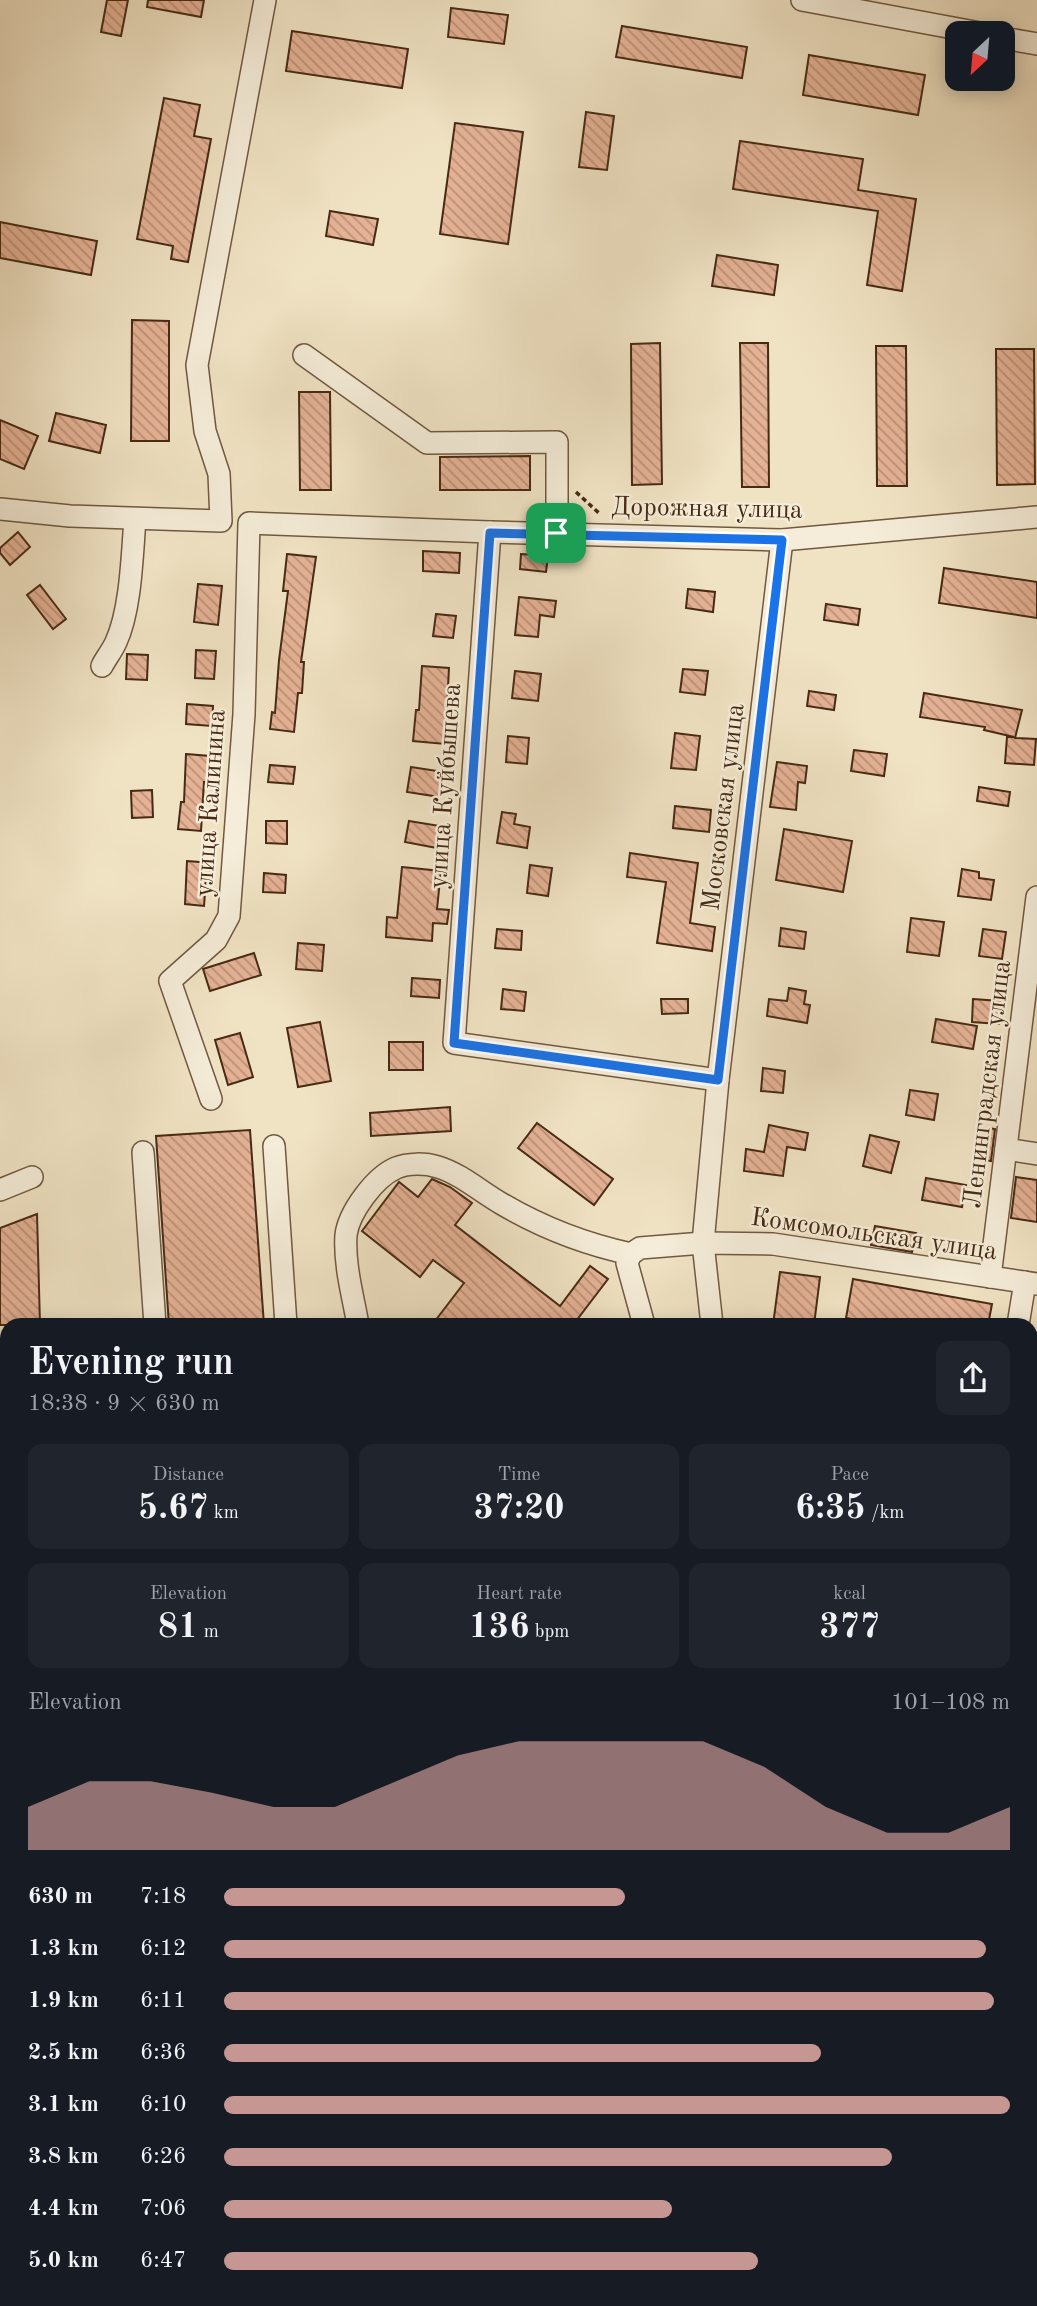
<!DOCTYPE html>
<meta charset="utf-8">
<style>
body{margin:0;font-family:"Old Standard TT",serif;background:#20242c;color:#f1f3f6;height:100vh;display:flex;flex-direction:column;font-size:26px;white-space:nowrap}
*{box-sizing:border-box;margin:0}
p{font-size:23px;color:#9ea1a6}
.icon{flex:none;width:38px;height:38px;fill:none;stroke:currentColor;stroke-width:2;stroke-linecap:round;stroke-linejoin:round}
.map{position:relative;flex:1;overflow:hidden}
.drawer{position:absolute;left:0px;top:1318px;width:1038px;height:989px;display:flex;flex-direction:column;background:#171b24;border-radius:21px 21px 0 0;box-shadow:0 4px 18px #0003}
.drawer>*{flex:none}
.needle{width:46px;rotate:206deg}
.buttons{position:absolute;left:945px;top:21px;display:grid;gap:14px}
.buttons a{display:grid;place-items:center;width:70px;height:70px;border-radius:14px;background:#171b24;box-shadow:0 4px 18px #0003;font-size:35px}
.pin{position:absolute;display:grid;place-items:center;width:60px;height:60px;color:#fff;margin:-30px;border-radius:14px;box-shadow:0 4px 10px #0006}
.round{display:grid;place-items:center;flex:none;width:74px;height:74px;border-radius:14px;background:#20242c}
.headline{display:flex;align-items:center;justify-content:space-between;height:119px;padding:0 28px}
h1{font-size:38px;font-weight:800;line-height:52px}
.figures{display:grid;grid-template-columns:repeat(3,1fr);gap:10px;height:119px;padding:7px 28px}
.figures div{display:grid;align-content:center;border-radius:14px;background:#20242c;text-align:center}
.figures b{font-size:35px;font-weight:800}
.figures small{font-size:19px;font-weight:400}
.figures p{font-size:19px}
.chart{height:196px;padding:14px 28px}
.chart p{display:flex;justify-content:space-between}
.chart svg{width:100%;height:126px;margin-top:7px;fill:#c59692;opacity:.7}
ul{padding:0 28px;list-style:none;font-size:23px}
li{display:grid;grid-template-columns:112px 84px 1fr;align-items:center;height:52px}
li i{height:18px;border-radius:9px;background:#c59692}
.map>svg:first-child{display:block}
.building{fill:url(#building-back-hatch);stroke:#472a14;stroke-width:2}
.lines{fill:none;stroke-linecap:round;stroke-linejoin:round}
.minor-casing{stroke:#715840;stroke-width:24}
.path{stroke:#472a14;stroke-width:3.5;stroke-dasharray:5 3.5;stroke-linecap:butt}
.minor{stroke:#f5edd9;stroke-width:21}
.route-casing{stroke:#fff;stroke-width:14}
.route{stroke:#1a73e8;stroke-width:9}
.labels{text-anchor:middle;stroke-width:5;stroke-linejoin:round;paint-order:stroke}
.street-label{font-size:26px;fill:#472a14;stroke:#f5edd9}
</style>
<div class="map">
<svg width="1037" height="2306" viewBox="0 0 1037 2306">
<defs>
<pattern id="building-back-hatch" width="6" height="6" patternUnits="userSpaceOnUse" patternTransform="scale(1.75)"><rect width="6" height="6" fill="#e5b295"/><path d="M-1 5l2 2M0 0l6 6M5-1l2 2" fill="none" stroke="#bb9178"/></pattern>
</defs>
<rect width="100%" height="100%" fill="#f0e3c4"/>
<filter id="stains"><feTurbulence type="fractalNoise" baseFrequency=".00286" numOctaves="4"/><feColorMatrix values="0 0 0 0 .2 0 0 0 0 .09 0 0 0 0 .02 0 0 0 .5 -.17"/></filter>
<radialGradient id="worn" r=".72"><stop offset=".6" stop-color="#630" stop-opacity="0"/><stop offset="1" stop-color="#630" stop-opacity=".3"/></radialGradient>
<g class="building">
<polygon points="107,0 128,0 121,36 101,32"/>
<polygon points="148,0 204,0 201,17 147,7"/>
<polygon points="451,8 508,15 504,44 448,37"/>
<polygon points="622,26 747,47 742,78 616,57"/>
<polygon points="292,31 408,49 402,88 286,71"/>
<polygon points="809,55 925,75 918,115 803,95"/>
<polygon points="164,98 200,105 194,136 211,139 188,262 171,259 173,246 137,239"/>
<polygon points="586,112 614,116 607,170 579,167"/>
<polygon points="455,123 523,132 508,244 440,234"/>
<polygon points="740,141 863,159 858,190 916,199 902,291 867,285 878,211 733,189"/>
<polygon points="330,211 378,219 373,245 326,236"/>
<polygon points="0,222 97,241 91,275 0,258"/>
<polygon points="717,255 778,265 774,295 712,286"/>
<polygon points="132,320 169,321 169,441 131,441"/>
<polygon points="660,343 662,484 632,485 631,344"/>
<polygon points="740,343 768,343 769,487 742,487"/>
<polygon points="876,346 906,346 907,486 877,486"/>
<polygon points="996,349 1034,349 1035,484 997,485"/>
<polygon points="299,392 330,392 331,490 300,490"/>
<polygon points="56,413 106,425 100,453 49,441"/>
<polygon points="0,420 38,436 24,469 0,459"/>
<polygon points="530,456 530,490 440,490 440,457"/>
<polygon points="18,532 30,547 10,565 0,553 0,548"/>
<polygon points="423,551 460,553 459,573 423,571"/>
<polygon points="287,554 316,557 301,662 304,662 302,693 298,693 294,732 270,729 272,712 275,713 279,660 288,591 283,591"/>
<polygon points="521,554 548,556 546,572 520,569"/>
<polygon points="944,568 1037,582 1037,618 939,603"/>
<polygon points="198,584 222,586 218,625 194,622"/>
<polygon points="40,585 66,619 53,629 27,595"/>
<polygon points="688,589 715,592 713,612 686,608"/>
<polygon points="519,597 556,601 554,617 540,615 538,637 515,635"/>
<polygon points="826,604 860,609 858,625 824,620"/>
<polygon points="436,614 456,616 453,638 433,636"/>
<polygon points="196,650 216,651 214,679 195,678"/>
<polygon points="127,654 148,655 147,680 126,679"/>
<polygon points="422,666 449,668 445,744 413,741 416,710 419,710"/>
<polygon points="683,669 708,671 705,695 680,692"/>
<polygon points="515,671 541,674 538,701 512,698"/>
<polygon points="809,691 836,695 834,710 807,706"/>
<polygon points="924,693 1022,710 1015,738 1036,739 1034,765 1005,763 1007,737 1014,737 984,730 985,727 920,717"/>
<polygon points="187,704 213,706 212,726 186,724"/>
<polygon points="675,733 700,736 696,770 671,768"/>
<polygon points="508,736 529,738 527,764 506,762"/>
<polygon points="854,750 887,754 884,776 851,771"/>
<polygon points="186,754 210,756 208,782 204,782 201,831 178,829 181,802 184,802"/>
<polygon points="777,762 807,766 805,783 798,782 796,810 770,807"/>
<polygon points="270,765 295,767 293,784 268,782"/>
<polygon points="411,767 444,772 440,797 407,792"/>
<polygon points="979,787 1010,792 1008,806 977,801"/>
<polygon points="152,790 153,817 132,818 131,791"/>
<polygon points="675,806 711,810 709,832 673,828"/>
<polygon points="502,812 516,814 514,824 530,827 527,848 497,843"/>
<polygon points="266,821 287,821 287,844 266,843"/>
<polygon points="409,821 440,826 437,848 405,842"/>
<polygon points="784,829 852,841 843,892 776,880"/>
<polygon points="630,853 698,863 690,923 715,927 712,951 657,943 666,882 627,877"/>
<polygon points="187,861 212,863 211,879 206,879 204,906 185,904"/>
<polygon points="530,865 552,868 548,896 527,893"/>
<polygon points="402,867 441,871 437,909 449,910 447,924 433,923 432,941 386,937 387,917 397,918"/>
<polygon points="962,869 979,872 979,878 994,880 991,900 958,896"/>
<polygon points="264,873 286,875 285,893 263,892"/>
<polygon points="911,918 944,922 939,956 907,952"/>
<polygon points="781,928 806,932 804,949 779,946"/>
<polygon points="497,929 522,931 521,950 495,948"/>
<polygon points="983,929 1006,932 1002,959 979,956"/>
<polygon points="298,943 324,945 322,971 296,969"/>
<polygon points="254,953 261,975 210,991 203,969"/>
<polygon points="412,978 440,980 439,998 411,996"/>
<polygon points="789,988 806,991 804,1004 810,1005 807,1023 767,1016 769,999 787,1001"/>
<polygon points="503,989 526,992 524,1011 501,1009"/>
<polygon points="661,999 688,999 688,1013 662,1014"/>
<polygon points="973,999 1000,1001 999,1024 972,1022"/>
<polygon points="936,1019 977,1026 973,1049 932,1042"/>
<polygon points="320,1022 331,1081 298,1087 287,1028"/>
<polygon points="240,1033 253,1077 228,1085 215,1040"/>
<rect x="389" y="1042" width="34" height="28"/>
<polygon points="763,1068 785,1071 783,1093 761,1091"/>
<polygon points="910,1090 938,1094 934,1120 906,1115"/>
<polygon points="450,1107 451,1131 371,1136 370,1113"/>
<polygon points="537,1123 613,1179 594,1205 518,1148"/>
<polygon points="769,1125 808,1133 805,1150 787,1147 783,1176 744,1171 746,1149 764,1152"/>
<polygon points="989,1128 995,1129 991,1161 985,1160"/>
<polygon points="250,1130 264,1325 169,1325 156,1136"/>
<polygon points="870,1135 899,1142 891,1173 863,1166"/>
<polygon points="1016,1177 1037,1180 1037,1222 1011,1218"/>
<polygon points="926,1178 966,1185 962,1207 922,1200"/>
<polygon points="432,1179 450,1187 472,1203 455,1225 560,1306 590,1266 608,1279 573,1325 432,1325 464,1283 433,1260 420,1277 362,1231 399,1182 418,1197"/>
<polygon points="37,1214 40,1325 0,1325 0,1228"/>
<polygon points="875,1226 916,1233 912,1252 871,1245"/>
<polygon points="780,1272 820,1277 814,1325 773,1325"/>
<polygon points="853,1279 992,1304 988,1325 886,1325 846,1318"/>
</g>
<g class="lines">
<defs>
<g id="minor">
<polyline points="802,0 980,33"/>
<polyline points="1003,38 1037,44"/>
<polyline points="304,355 427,443 557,442 557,533"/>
<polyline points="0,509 70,516 221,521 219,474 205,431 197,365 265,0"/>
<polyline points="490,532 454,1043 718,1080"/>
<path d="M 102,666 C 106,658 112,651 116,642 C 131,609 132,556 135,519"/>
<polyline points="211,1099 170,981 216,940 229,916 244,714 249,523 490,532 782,540 1037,517"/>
<polyline points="274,1146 286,1325"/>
<polyline points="1006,1149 1037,1154"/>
<polyline points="143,1152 155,1325"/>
<polyline points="0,1190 32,1177"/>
<polyline points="990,1277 1037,897"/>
<path d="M 358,1325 C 353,1296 344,1265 346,1235 C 349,1212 375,1177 396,1168 C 408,1163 425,1163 438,1167 C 461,1174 481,1192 502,1204 C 543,1228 584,1244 631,1254"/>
<polyline points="644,1325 627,1263 631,1254 640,1248 703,1243 773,1244 1037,1284"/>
<polyline points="712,1325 703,1243 718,1080 782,540"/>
<polyline points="1018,1325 1025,1282"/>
<polyline points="0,1404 7,1400"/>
<polyline points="0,1579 7,1575"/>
<polyline points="1031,1606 1037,1606"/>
<polyline points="0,1688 7,1685"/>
<polyline points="1031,1754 1037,1755"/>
<polyline points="0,1872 7,1869"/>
<polyline points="0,1902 7,1918"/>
<polyline points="1031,2261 1037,2259"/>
<polyline points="442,2306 442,2300"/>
<polyline points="799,2306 799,2300"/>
<polyline points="918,2306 934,2300"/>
</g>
</defs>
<use href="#minor" class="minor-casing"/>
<polyline class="path" points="576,492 601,515"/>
<use href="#minor" class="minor"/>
</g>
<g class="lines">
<defs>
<polygon id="route" points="490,533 782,540 718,1080 454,1043"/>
</defs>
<use href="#route" class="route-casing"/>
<use href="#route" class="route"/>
</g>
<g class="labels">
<g class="street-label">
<text transform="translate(707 507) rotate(1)" y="9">Дорожная улица</text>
<text transform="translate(444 786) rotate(-86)" y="9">улица Куйбышева</text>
<text transform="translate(209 803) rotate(-86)" y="9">улица Калинина</text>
<text transform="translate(722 807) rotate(-83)" y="9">Московская улица</text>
<text transform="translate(986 1084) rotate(-83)" y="9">Ленинградская улица</text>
<text transform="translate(874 1233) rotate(8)" y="9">Комсомольская улица</text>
</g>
</g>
<rect width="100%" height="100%" filter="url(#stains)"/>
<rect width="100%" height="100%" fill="url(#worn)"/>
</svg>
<div class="buttons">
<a><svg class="needle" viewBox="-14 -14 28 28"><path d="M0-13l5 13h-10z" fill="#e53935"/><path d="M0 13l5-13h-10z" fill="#9ea1a6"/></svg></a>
</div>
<div class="pin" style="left:556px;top:533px;background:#1e9e55"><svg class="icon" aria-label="arrive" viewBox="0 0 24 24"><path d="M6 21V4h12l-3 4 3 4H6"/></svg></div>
<section class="drawer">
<div class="headline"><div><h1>Evening run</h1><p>18:38 · 9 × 630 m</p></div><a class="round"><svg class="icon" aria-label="share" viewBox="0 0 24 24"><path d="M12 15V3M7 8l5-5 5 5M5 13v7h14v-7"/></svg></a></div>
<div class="figures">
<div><p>Distance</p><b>5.67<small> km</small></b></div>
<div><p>Time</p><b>37:20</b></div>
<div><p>Pace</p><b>6:35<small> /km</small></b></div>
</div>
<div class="figures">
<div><p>Elevation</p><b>81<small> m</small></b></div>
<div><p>Heart rate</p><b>136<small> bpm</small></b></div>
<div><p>kcal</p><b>377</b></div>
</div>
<div class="chart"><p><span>Elevation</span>101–108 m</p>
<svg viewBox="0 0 160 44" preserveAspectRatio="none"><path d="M0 44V29L10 20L20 20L30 24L40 29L50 29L60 20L70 11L80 6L90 6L100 6L110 6L120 15L130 29L140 38L150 38L160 29V44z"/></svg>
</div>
<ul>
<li><b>630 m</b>7:18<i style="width:51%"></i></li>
<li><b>1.3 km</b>6:12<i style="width:97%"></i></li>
<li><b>1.9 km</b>6:11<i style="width:98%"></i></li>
<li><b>2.5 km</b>6:36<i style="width:76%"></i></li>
<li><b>3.1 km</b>6:10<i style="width:100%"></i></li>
<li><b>3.8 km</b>6:26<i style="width:85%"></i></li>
<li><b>4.4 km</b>7:06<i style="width:57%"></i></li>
<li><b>5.0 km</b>6:47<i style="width:68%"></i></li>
</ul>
</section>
</div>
